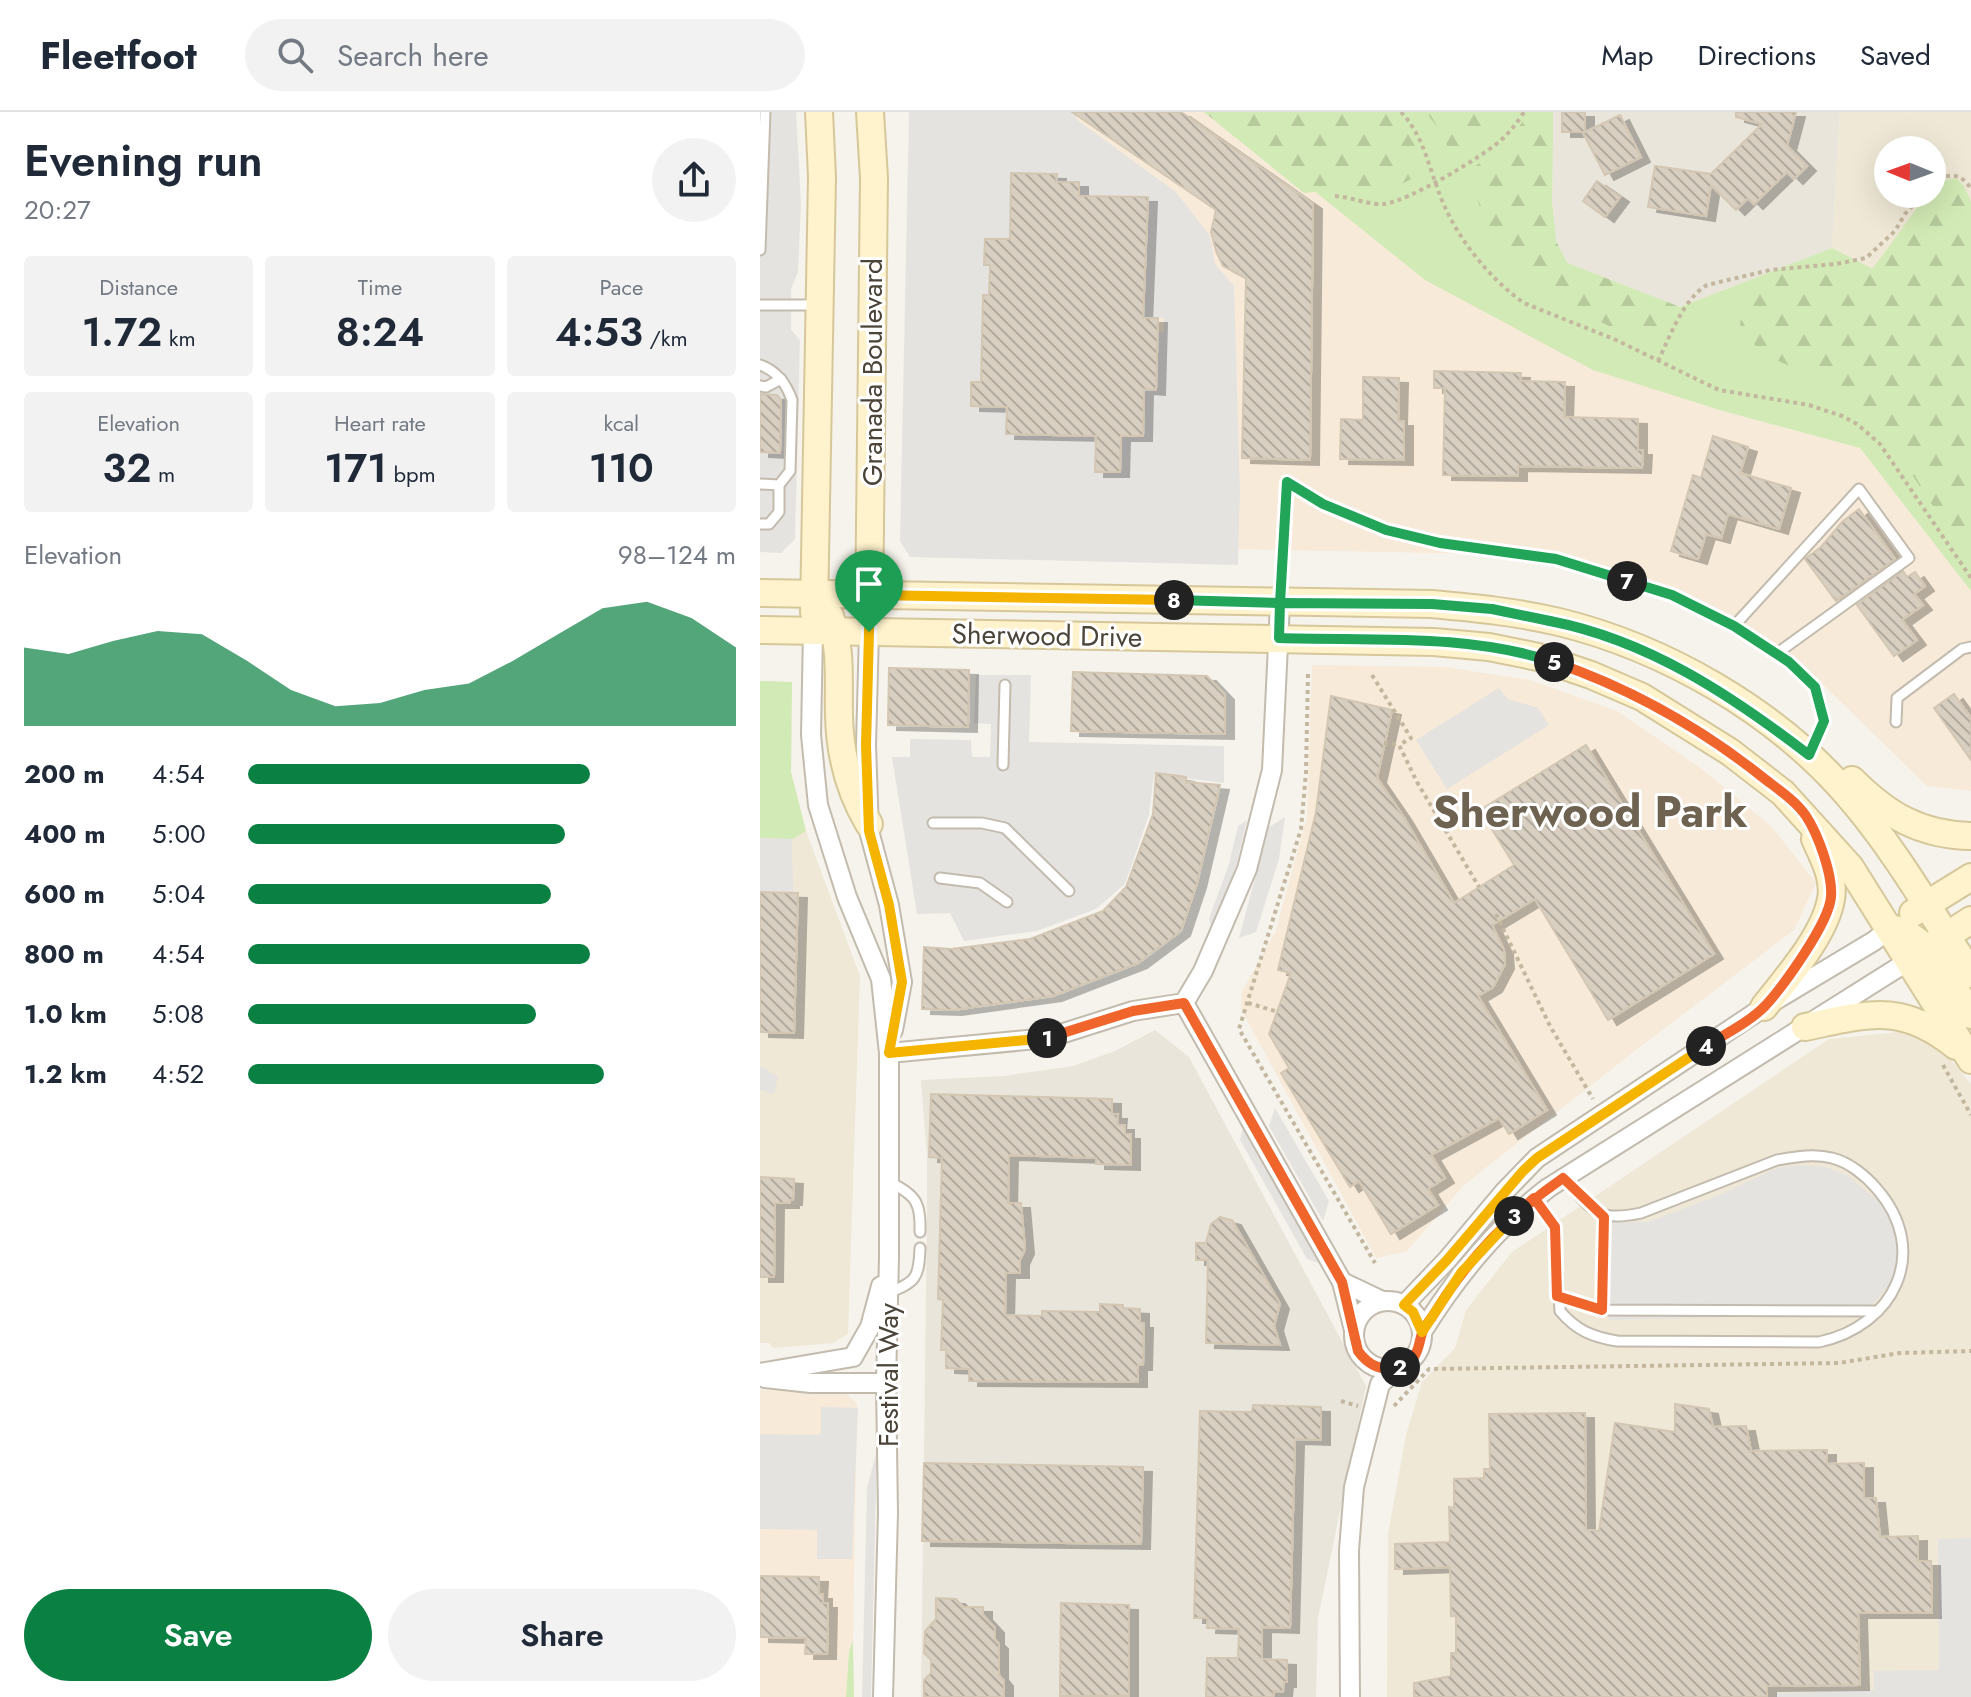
<!DOCTYPE html>
<meta charset="utf-8">
<style>
body{margin:0;font-family:Jost,sans-serif;background:#f2f2f3;color:#1f2937;height:100vh;display:flex;flex-direction:column;font-size:30px;white-space:nowrap}
*{box-sizing:border-box;margin:0}
p{font-size:26px;color:#747a83}
.icon{flex:none;width:44px;height:44px;fill:none;stroke:currentColor;stroke-width:2;stroke-linecap:round;stroke-linejoin:round}
.map{position:relative;flex:1;overflow:hidden}
.drawer{display:flex;flex-direction:column;background:#fff;width:760px}
.drawer>*{flex:none}
.needle{width:52px;rotate:271deg}
.fabs{position:absolute;left:1114px;top:24px;display:grid;gap:16px}
.fabs a{display:grid;place-items:center;width:72px;height:72px;border-radius:50%;background:#fff;box-shadow:0 8px 32px #0002;font-size:40px}
.pin{position:absolute;display:grid;place-items:center;width:68px;height:68px;color:#fff;margin:-82px -34px;border-radius:50% 50% 50% 0;rotate:-45deg;box-shadow:0 0 8px #0007}
.pin .icon{rotate:45deg}
.km{position:absolute;width:40px;height:40px;margin:-20px;border-radius:50%;background:#222;color:#fff;font-size:22px;line-height:40px;text-align:center}
.round{display:grid;place-items:center;flex:none;width:84px;height:84px;border-radius:42px;background:#f2f2f3}
.head{display:flex;align-items:center;justify-content:space-between;height:136px;padding:0 24px}
h1{font-size:44px;font-weight:600;line-height:60px}
.stats{display:grid;grid-template-columns:repeat(3,1fr);gap:12px;height:136px;padding:8px 24px}
.stats div{display:grid;align-content:center;border-radius:8px;background:#f2f2f3;text-align:center}
.stats b{font-size:40px;font-weight:600}
.stats small{font-size:22px;font-weight:400}
.stats p{font-size:22px}
.chart{height:224px;padding:16px 24px}
.chart p{display:flex;justify-content:space-between}
.chart svg{width:100%;height:144px;margin-top:8px;fill:#0b8043;opacity:.7}
.action{display:flex;gap:16px;margin-top:auto;padding:16px 24px}
.action a{flex:1;height:92px;border-radius:48px;background:#0b8043;color:#fff;font-size:32px;font-weight:600;line-height:92px;text-align:center}
.action a+a{background:#f2f2f3;color:#1f2937}
ul{padding:0 24px;list-style:none;font-size:26px}
li{display:grid;grid-template-columns:128px 96px 1fr;align-items:center;height:60px}
li i{height:20px;border-radius:10px;background:#0b8043}
header{display:flex;align-items:center;gap:48px;box-sizing:border-box;height:112px;padding:0 40px;background:#fff;border-bottom:2px solid #e0e1e3}
header strong{font-size:38px}
nav{display:flex;gap:44px;margin-inline-start:auto;font-size:28px}
.search{width:560px;height:72px;background:#f2f2f3;display:flex;align-items:center;gap:20px;box-sizing:border-box;padding:0 28px;border-radius:44px;color:#747a83;font-size:30px}
main{display:flex;flex:1;min-height:0}
.map>svg:first-child{display:block}
.residential{fill:#eae5da}
.commercial{fill:#f7ead8}
.education{fill:#efe8d6;fill-rule:evenodd}
.green{fill:#d2eab5}
.forest{fill:url(#forest-firs)}
.parking{fill:#e5e3e0;fill-rule:evenodd}
.building{fill:url(#building-back-hatch);stroke:#d3c7b4;stroke-width:2;filter:url(#shadow)}
.lines{fill:none;stroke-linecap:round;stroke-linejoin:round}
.lane-casing{stroke:#c2bbae;stroke-width:13}
.street-casing{stroke:#c2bbae;stroke-width:22}
.secondary-casing{stroke:#d6c79b;stroke-width:30}
.path{stroke:#c4b79f;stroke-width:4;stroke-dasharray:4 4;stroke-linecap:butt}
.lane{stroke:#fff;stroke-width:9}
.street{stroke:#fff;stroke-width:18}
.secondary{stroke:#fff3cd;stroke-width:26}
.split-1-casing{stroke:#fff;stroke-width:16}
.split-2-casing{stroke:#fff;stroke-width:16}
.split-3-casing{stroke:#fff;stroke-width:16}
.split-4-casing{stroke:#fff;stroke-width:16}
.split-5-casing{stroke:#fff;stroke-width:16}
.split-6-casing{stroke:#fff;stroke-width:16}
.split-7-casing{stroke:#fff;stroke-width:16}
.split-8-casing{stroke:#fff;stroke-width:16}
.split-9-casing{stroke:#fff;stroke-width:16}
.split-1{stroke:#f5b400;stroke-width:10}
.split-2{stroke:#f0652b;stroke-width:10}
.split-3{stroke:#f0652b;stroke-width:10}
.split-4{stroke:#f5b400;stroke-width:10}
.split-5{stroke:#f0652b;stroke-width:10}
.split-6{stroke:#22a559;stroke-width:10}
.split-7{stroke:#22a559;stroke-width:10}
.split-8{stroke:#22a559;stroke-width:10}
.split-9{stroke:#f5b400;stroke-width:10}
.labels{text-anchor:middle;stroke-width:6;stroke-linejoin:round;paint-order:stroke}
.street-label{font-size:28px;fill:#4b4439;stroke:#fff}
.town-label{font-size:44px;font-weight:bold;fill:#6e6250;stroke:#fff}
</style>
<header>
<strong>Fleetfoot</strong>
<div class="search"><svg class="icon" aria-label="search" viewBox="0 0 24 24"><circle cx="10" cy="10" r="6"/><path d="M15 15l6 6"/></svg>Search here</div>
<nav><a>Map</a><a>Directions</a><a>Saved</a></nav>
</header>
<main>
<section class="drawer">
<div class="head"><div><h1>Evening run</h1><p>20:27</p></div><a class="round"><svg class="icon" aria-label="share" viewBox="0 0 24 24"><path d="M12 15V3M7 8l5-5 5 5M5 13v7h14v-7"/></svg></a></div>
<div class="stats">
<div><p>Distance</p><b>1.72<small> km</small></b></div>
<div><p>Time</p><b>8:24</b></div>
<div><p>Pace</p><b>4:53<small> /km</small></b></div>
</div>
<div class="stats">
<div><p>Elevation</p><b>32<small> m</small></b></div>
<div><p>Heart rate</p><b>171<small> bpm</small></b></div>
<div><p>kcal</p><b>110</b></div>
</div>
<div class="chart"><p><span>Elevation</span>98–124 m</p>
<svg viewBox="0 0 160 44" preserveAspectRatio="none"><path d="M0 44V20L10 22L20 18L30 15L40 16L50 24L60 33L70 38L80 37L90 33L100 31L110 24L120 16L130 8L140 6L150 11L160 20V44z"/></svg>
</div>
<ul>
<li><b>200 m</b>4:54<i style="width:70%"></i></li>
<li><b>400 m</b>5:00<i style="width:65%"></i></li>
<li><b>600 m</b>5:04<i style="width:62%"></i></li>
<li><b>800 m</b>4:54<i style="width:70%"></i></li>
<li><b>1.0 km</b>5:08<i style="width:59%"></i></li>
<li><b>1.2 km</b>4:52<i style="width:73%"></i></li>
</ul>
<div class="action"><a>Save</a><a>Share</a></div>
</section>
<div class="map">
<svg width="1211" height="1585" viewBox="0 0 1211 1585">
<defs>
<pattern id="forest-firs" width="22" height="20" patternUnits="userSpaceOnUse" patternTransform="scale(2)"><rect width="22" height="20" fill="#d2eab5"/><path d="M5 1l3.5 6h-7zM16 11l3.5 6h-7z" fill="#b6ca9c"/></pattern>
<pattern id="building-back-hatch" width="6" height="6" patternUnits="userSpaceOnUse" patternTransform="scale(2)"><rect width="6" height="6" fill="#d8cfc1"/><path d="M-1 5l2 2M0 0l6 6M5-1l2 2" fill="none" stroke="#b1aa9e"/></pattern>
<filter id="shadow"><feDropShadow dx="9" dy="5" stdDeviation="0" flood-color="#0004"/></filter>
</defs>
<rect width="100%" height="100%" fill="#f6f3ec"/>
<g class="residential">
<polygon points="793,0 1080,0 1072,136 920,195 807,151 796,129 792,91"/>
<polygon points="395,918 429,945 606,1274 558,1506 556,1585 161,1585 167,1098 167,1046 161,968 244,964 313,954 355,939"/>
</g>
<g class="commercial">
<polygon points="161,0 456,0 963,299 1100,336 1211,479 1211,679 1167,674 1044,554 938,489 783,443 159,431"/>
<polygon points="552,553 686,555 770,568 857,599 942,657 1012,715 1056,771 1034,818 876,938 704,1073 647,1139 616,1146 481,897 482,879 515,821 547,705"/>
<polygon points="0,1278 78,1279 87,1282 97,1292 93,1528 89,1539 86,1585 0,1585"/>
</g>
<g class="education">
<path d="M 1080,0 L 1211,0 L 1211,207 L 1072,136 ZM 1128,38 L 1172,38 L 1172,82 L 1128,82 Z"/>
<polygon points="0,569 32,570 31,661 46,719 100,864 88,1222 73,1231 13,1236 9,1231 0,1231"/>
<polygon points="1149,919 1180,934 1211,972 1211,1585 627,1585 628,1422 646,1323 662,1270 695,1236 706,1198 752,1140 1069,927"/>
</g>
<g class="green">
<polygon points="456,0 793,0 792,91 796,129 807,151 920,195 1072,136 1211,207 1211,479 1100,336 963,299 833,258 665,168"/>
<polygon points="0,569 32,570 31,660 46,719 32,727 0,726"/>
<polygon points="93,1528 94,1585 86,1585 89,1539"/>
</g>
<g class="forest">
<polygon points="444,0 629,0 654,29 666,60 631,77 606,84 590,76 544,81"/>
<path d="M 666,0 L 755,0 C 739,20 717,40 690,39 L 678,16 Z"/>
<path d="M 769,0 L 793,0 L 792,91 L 796,129 L 807,151 L 920,195 L 905,213 L 871,224 C 821,201 767,177 736,129 C 723,109 716,82 707,60 L 749,30 Z"/>
<path d="M 1196,66 L 1204,74 L 1211,90 L 1211,451 L 1127,325 L 1072,273 L 1001,241 L 980,213 L 985,179 L 1007,165 L 1023,160 L 1105,165 C 1128,139 1146,109 1168,82 L 1172,82 L 1172,78 L 1186,68 Z"/>
</g>
<g class="parking">
<polygon points="0,0 36,0 41,92 38,160 31,177 31,218 40,228 35,427 21,441 0,440 0,340 20,340 21,288 17,283 0,282"/>
<path d="M 149,0 L 315,0 L 317,8 L 416,80 L 450,124 L 455,152 L 474,174 L 480,379 L 478,453 L 150,445 L 140,429 ZM 251,61 L 296,62 L 296,70 L 319,71 L 319,84 L 388,85 L 383,206 L 404,206 L 404,220 L 384,220 L 397,227 L 396,277 L 384,277 L 383,324 L 361,324 L 360,360 L 335,360 L 336,324 L 246,322 L 247,295 L 211,294 L 211,270 L 221,270 L 223,183 L 229,183 L 249,153 Z"/>
<polygon points="216,563 271,563 269,630 464,634 464,671 394,662 389,703 365,772 336,797 277,819 204,829 190,801 157,802 132,645 150,645 150,627 211,628 212,645 230,645 231,612 214,611"/>
<polygon points="739,576 748,587 778,596 789,613 687,677 656,628"/>
<polygon points="525,705 519,747 496,820 479,826 509,715"/>
<polygon points="487,708 476,754 452,817 449,807 469,752 478,714"/>
<polygon points="0,726 32,727 33,780 0,779"/>
<polygon points="0,954 18,965 14,982 0,978"/>
<polygon points="515,996 569,1089 563,1109 509,1014"/>
<polygon points="483,1016 559,1151 547,1147 480,1028"/>
<polygon points="1044,1053 1065,1055 1087,1063 1122,1092 1134,1111 1139,1136 1137,1161 1121,1183 1103,1202 849,1208 851,1110 888,1110 957,1084 1019,1055"/>
<polygon points="61,1295 98,1296 92,1447 57,1447 57,1418 0,1417 0,1322 59,1323 61,1321"/>
<polygon points="117,1338 111,1585 102,1585 107,1376"/>
<polygon points="1211,1426 1211,1585 1016,1585 1016,1581 1114,1578 1114,1559 1179,1558 1178,1427"/>
</g>
<g class="building">
<polygon points="312,0 421,0 553,92 550,348 482,346 486,166 463,154 456,139 451,120 456,98"/>
<rect x="802" y="0" width="23" height="20"/>
<polygon points="976,0 1036,0 1027,34 1047,54 1034,67 1027,60 994,92 988,86 976,98 951,73 946,104 888,95 895,54 951,62 1002,12 976,5"/>
<polygon points="860,3 881,45 845,63 823,21"/>
<polygon points="251,61 297,62 296,70 319,70 319,84 388,85 383,206 398,206 396,278 384,277 383,324 361,324 360,360 335,360 336,324 246,322 247,295 211,294 211,270 221,270 223,183 229,183 230,153 224,153 225,127 250,127"/>
<polygon points="837,69 860,85 845,105 823,89"/>
<polygon points="674,259 761,261 760,269 805,270 804,305 878,307 878,338 883,338 882,356 758,354 758,364 683,363 685,276 674,276"/>
<polygon points="603,265 639,266 638,309 644,309 644,348 580,347 581,307 603,308"/>
<polygon points="0,282 17,283 21,288 20,341 0,340"/>
<polygon points="953,324 988,335 980,361 1031,376 1019,417 968,402 961,426 946,422 938,447 911,439 933,363 941,366"/>
<polygon points="1099,397 1135,447 1076,489 1045,447 1061,435 1082,410"/>
<polygon points="1143,459 1147,465 1155,460 1165,474 1154,482 1163,493 1142,508 1157,528 1134,544 1097,493"/>
<polygon points="129,556 209,558 208,615 128,613"/>
<polygon points="313,560 447,564 465,583 465,622 311,619"/>
<polygon points="1194,582 1211,606 1211,648 1174,596"/>
<polygon points="571,584 632,598 617,666 643,704 694,791 754,753 720,698 826,633 954,842 848,908 775,787 732,813 744,838 745,852 733,875 718,884 787,998 749,1022 739,1006 671,1043 685,1066 668,1077 678,1093 631,1122 599,1069 590,1075 521,961 529,956 509,922 531,861 518,858 556,700"/>
<polygon points="396,661 426,665 426,670 460,673 437,771 421,819 378,851 293,884 193,898 162,897 164,835 191,837 270,827 343,799 366,775 393,702"/>
<polygon points="0,780 38,781 34,921 0,920"/>
<polygon points="171,982 352,987 352,1002 358,1002 357,1013 365,1013 365,1022 371,1022 371,1053 336,1052 336,1046 249,1043 248,1091 261,1091 265,1137 260,1148 260,1161 246,1161 245,1203 282,1204 282,1199 340,1200 340,1192 363,1193 363,1196 380,1197 380,1211 384,1211 383,1253 378,1253 378,1270 209,1269 209,1257 186,1256 186,1238 181,1238 183,1188 178,1187 182,1046 169,1045"/>
<polygon points="0,1065 34,1067 33,1088 30,1088 30,1091 15,1091 14,1165 0,1165"/>
<polygon points="460,1105 472,1108 520,1192 514,1214 520,1233 446,1231 448,1148 436,1148 436,1131 446,1131 451,1112"/>
<polygon points="915,1292 949,1297 953,1315 986,1314 991,1339 1067,1338 1067,1352 1104,1351 1104,1386 1116,1386 1120,1425 1158,1424 1158,1449 1171,1449 1172,1501 1098,1501 1100,1573 1007,1574 1007,1585 654,1585 654,1571 691,1564 691,1541 696,1541 696,1504 691,1504 690,1455 635,1457 635,1432 690,1430 689,1395 694,1396 694,1367 724,1366 724,1357 730,1357 729,1302 825,1301 826,1418 839,1419 855,1311 915,1320"/>
<polygon points="493,1293 561,1295 561,1328 535,1327 530,1516 502,1515 502,1547 527,1548 527,1570 524,1570 523,1580 514,1579 513,1585 446,1585 447,1546 478,1546 479,1517 447,1516 448,1506 434,1506 440,1299 492,1300"/>
<polygon points="164,1351 383,1355 381,1432 162,1429"/>
<polygon points="0,1464 59,1465 58,1482 63,1482 63,1491 68,1491 67,1542 45,1542 46,1526 0,1525"/>
<polygon points="176,1486 196,1487 203,1495 223,1495 223,1503 235,1516 235,1528 239,1532 239,1563 244,1569 244,1585 164,1585 164,1568 171,1561 171,1548 164,1541 165,1519 176,1507"/>
<polygon points="301,1491 369,1493 369,1584 300,1584"/>
</g>
<g class="lines">
<defs>
<g id="lane">
<polyline points="0,138 5,0"/>
<polyline points="0,193 57,193"/>
<path d="M 0,253 C 17,259 26,271 32,288 L 30,359 L 19,373 L 0,372"/>
<polyline points="0,274 6,275 21,267"/>
<polyline points="0,412 9,412 19,400 19,373"/>
<polyline points="520,487 527,370 563,392 626,418 680,431 796,447 912,483 974,514 1029,550 1055,575 1064,609 1050,640"/>
<polyline points="974,514 1099,377 1149,446 1016,542"/>
<polyline points="1136,610 1137,586 1202,537 1211,535"/>
<polyline points="243,653 245,573"/>
<polyline points="173,711 222,711 245,716 309,779"/>
<polyline points="180,766 220,771 247,790"/>
<path d="M 130,1070 C 156,1084 161,1090 160,1120"/>
<path d="M 774,1086 L 795,1115 L 800,1199 C 816,1218 832,1225 857,1229 L 1059,1230 C 1135,1214 1171,1139 1117,1077 C 1106,1064 1089,1050 1072,1046 C 1054,1041 1034,1045 1017,1048 L 881,1101 C 834,1111 833,1097 803,1066"/>
<path d="M 128,1181 C 156,1170 159,1166 160,1136"/>
<polyline points="797,1184 842,1198 1118,1199"/>
<polyline points="842,1198 844,1105"/>
</g>
<g id="street">
<polyline points="53,520 51,623 58,693 87,785 121,867 129,941 129,1145 126,1271 128,1401 123,1585"/>
<polyline points="109,520 106,633 109,719 129,793 142,870 133,918"/>
<polyline points="424,891 582,1170 594,1218"/>
<polyline points="129,941 288,926 373,899 424,891 443,859 487,757 512,658 520,491"/>
<polyline points="582,1170 622,1189"/>
<circle cx="628" cy="1223" r="34"/>
<polyline points="644,1193 687,1148 744,1080 777,1046 1004,895 1114,829 1130,816"/>
<path d="M 662,1220 C 697,1164 736,1116 788,1076 L 1150,848"/>
<polyline points="0,1261 93,1245 110,1215 121,1174"/>
<polyline points="5,1266 51,1271 126,1271"/>
<polyline points="590,1585 589,1438 594,1375 620,1272 638,1256"/>
</g>
<g id="secondary">
<path d="M 0,481 L 672,492 C 715,496 757,500 799,510 C 905,536 1015,599 1087,682 C 1135,737 1171,801 1211,862"/>
<polyline points="54,500 62,65 59,0"/>
<polyline points="109,500 114,66 110,0"/>
<path d="M 70,504 C 82,536 78,571 79,604 C 80,643 89,679 109,712"/>
<polyline points="0,518 674,530 729,535 778,545 831,563 882,585 970,640 1023,681 1090,755 1211,948"/>
<path d="M 1092,668 C 1127,703 1160,723 1211,724"/>
<polyline points="1153,801 1211,765"/>
<path d="M 1130,816 C 1171,824 1190,872 1211,903"/>
<polyline points="1174,832 1211,808"/>
<path d="M 1004,895 C 1026,867 1065,823 1071,787 C 1075,766 1063,745 1055,727"/>
<path d="M 1045,915 C 1109,902 1141,890 1196,934"/>
</g>
</defs>
<use href="#lane" class="lane-casing"/>
<use href="#street" class="street-casing"/>
<use href="#secondary" class="secondary-casing"/>
<g class="path">
<path d="M 641,0 C 662,22 668,51 678,78 C 693,121 727,165 764,191 L 856,228 L 959,278 L 1049,293 L 1082,304 L 1097,312 L 1120,332 L 1211,466"/>
<path d="M 1172,72 C 1187,61 1200,59 1211,77"/>
<path d="M 575,84 C 591,85 608,93 624,92 C 649,89 720,46 740,29 C 750,20 757,11 764,0"/>
<path d="M 898,249 C 910,225 923,187 947,173 L 1010,158 L 1076,152 L 1106,146 L 1135,119 L 1145,102 L 1163,82"/>
<polyline points="548,562 546,660 541,717 479,917 615,1151"/>
<polyline points="612,563 651,626 639,633"/>
<polyline points="624,631 639,633 657,670 719,775"/>
<polyline points="736,802 790,914 833,987"/>
<polyline points="488,891 515,899"/>
<polyline points="1183,953 1211,1003"/>
<polyline points="581,1289 598,1294"/>
<polyline points="634,1294 669,1257 1079,1251 1140,1241 1211,1239"/>
</g>
<use href="#lane" class="lane"/>
<use href="#street" class="street"/>
<use href="#secondary" class="secondary"/>
</g>
<g class="lines">
<defs>
<polyline id="split-1" points="109,520 106,633 109,719 129,793 142,870 129,941 287,926"/>
<path id="split-2" d="M 287,926 L 373,899 L 424,891 L 582,1170 L 598,1239 C 609,1254 622,1260 640,1255"/>
<path id="split-3" d="M 640,1255 C 659,1246 657,1238 662,1221 C 664,1215 669,1209 672,1205 C 706,1149 749,1103 803,1066 L 844,1105 L 842,1198 L 797,1184 L 795,1115 L 774,1086 L 754,1104"/>
<polyline id="split-4" points="754,1104 701,1161 662,1220 653,1200 644,1193 687,1148 763,1059 777,1046 946,934"/>
<path id="split-5" d="M 794,550 C 869,576 938,614 1001,664 C 1016,676 1035,688 1046,704 C 1058,722 1073,763 1071,785 C 1069,811 1024,873 1006,893 C 990,910 965,922 946,934"/>
<path id="split-6" d="M 790,509 L 732,497 L 672,492 L 520,491 L 519,526 C 609,529 707,521 794,550"/>
<path id="split-7" d="M 790,509 C 888,528 971,583 1049,643 L 1064,609 L 1055,575 L 1029,550 L 974,514 L 912,483 L 867,469"/>
<polyline id="split-8" points="414,488 520,491 527,370 563,392 626,418 680,431 796,447 867,469"/>
<polyline id="split-9" points="109,520 110,483 414,488"/>
</defs>
<use href="#split-1" class="split-1-casing"/>
<use href="#split-2" class="split-2-casing"/>
<use href="#split-3" class="split-3-casing"/>
<use href="#split-4" class="split-4-casing"/>
<use href="#split-5" class="split-5-casing"/>
<use href="#split-6" class="split-6-casing"/>
<use href="#split-7" class="split-7-casing"/>
<use href="#split-8" class="split-8-casing"/>
<use href="#split-9" class="split-9-casing"/>
<use href="#split-1" class="split-1"/>
<use href="#split-2" class="split-2"/>
<use href="#split-3" class="split-3"/>
<use href="#split-4" class="split-4"/>
<use href="#split-5" class="split-5"/>
<use href="#split-6" class="split-6"/>
<use href="#split-7" class="split-7"/>
<use href="#split-8" class="split-8"/>
<use href="#split-9" class="split-9"/>
</g>
<g class="labels">
<g class="street-label">
<text transform="translate(112 260) rotate(-90)" y="10">Granada Boulevard</text>
<text transform="translate(287 523) rotate(1)" y="10">Sherwood Drive</text>
<text transform="translate(128 1263) rotate(-90)" y="10">Festival Way</text>
</g>
<g class="town-label">
<text x="830" y="715">Sherwood Park</text>
</g>
</g>
</svg>
<div class="fabs">
<a><svg class="needle" viewBox="-14 -14 28 28"><path d="M0-13l5 13h-10z" fill="#e53935"/><path d="M0 13l5-13h-10z" fill="#747a83"/></svg></a>
</div>
<div class="pin" style="left:109px;top:520px;background:#1e9e55"><svg class="icon" aria-label="arrive" viewBox="0 0 24 24"><path d="M6 21V4h12l-3 4 3 4H6"/></svg></div>
<b class="km" style="left:287px;top:926px">1</b>
<b class="km" style="left:640px;top:1255px">2</b>
<b class="km" style="left:754px;top:1104px">3</b>
<b class="km" style="left:946px;top:934px">4</b>
<b class="km" style="left:794px;top:550px">5</b>
<b class="km" style="left:867px;top:469px">7</b>
<b class="km" style="left:414px;top:488px">8</b>
</div>
</main>
